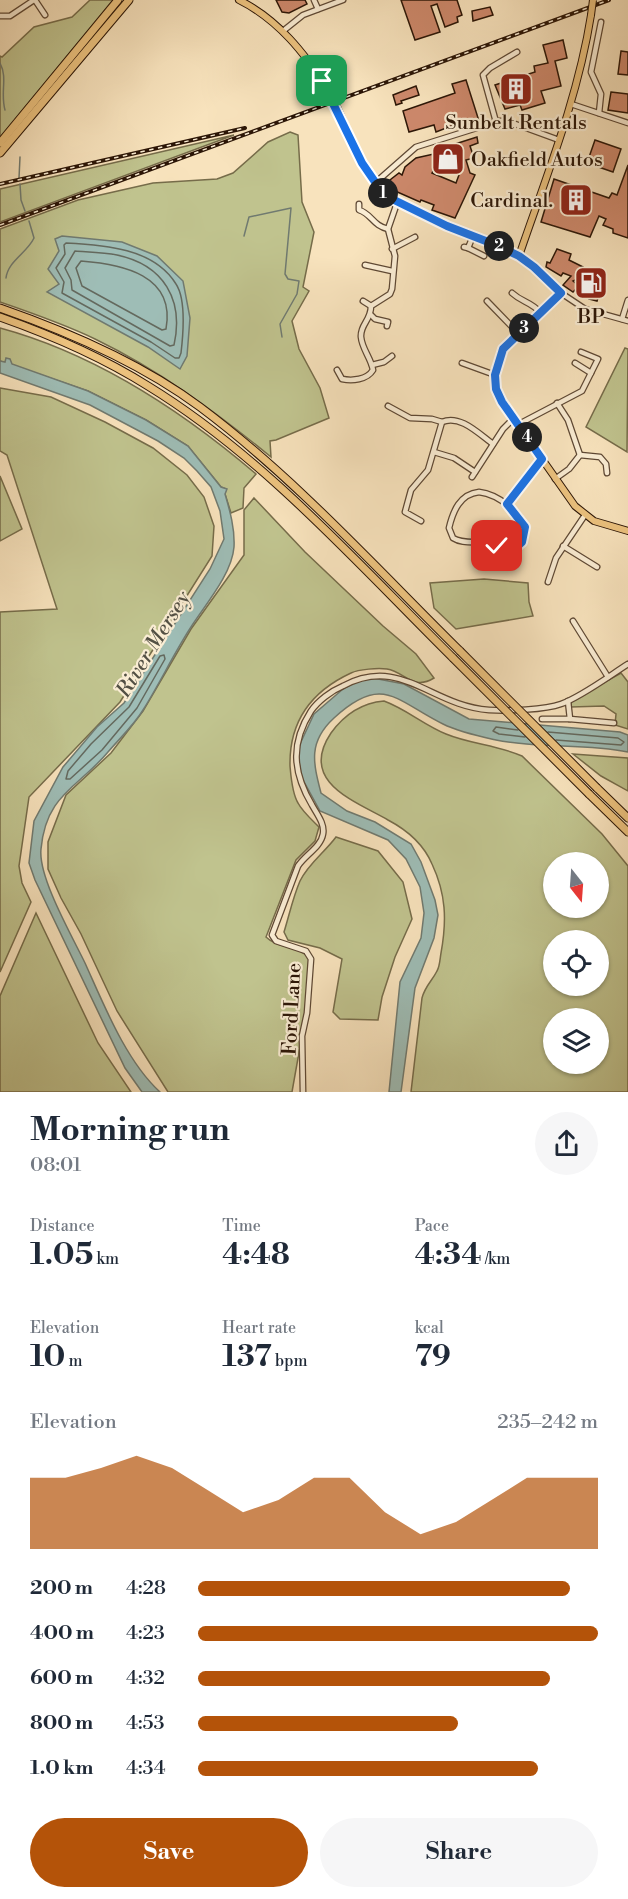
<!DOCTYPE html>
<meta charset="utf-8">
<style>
body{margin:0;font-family:"Libre Bodoni",serif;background:#f6f6f7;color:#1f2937;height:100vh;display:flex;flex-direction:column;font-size:22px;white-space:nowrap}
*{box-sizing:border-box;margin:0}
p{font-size:20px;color:#747a83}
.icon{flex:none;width:33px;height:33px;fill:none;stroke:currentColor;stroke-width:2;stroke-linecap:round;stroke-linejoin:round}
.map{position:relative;height:1092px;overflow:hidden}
.sheet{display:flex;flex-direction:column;background:#fff;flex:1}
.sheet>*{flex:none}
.needle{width:39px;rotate:163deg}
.tools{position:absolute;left:543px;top:852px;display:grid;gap:12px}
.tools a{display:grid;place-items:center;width:66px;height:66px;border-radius:50%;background:#fff;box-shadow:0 2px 4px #0004;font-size:30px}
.pin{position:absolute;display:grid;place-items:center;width:51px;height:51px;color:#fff;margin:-26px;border-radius:12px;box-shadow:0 3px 9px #0006}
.km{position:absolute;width:30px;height:30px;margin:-15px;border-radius:50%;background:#222;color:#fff;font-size:16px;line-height:30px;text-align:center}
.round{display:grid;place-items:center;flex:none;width:63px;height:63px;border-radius:32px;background:#f6f6f7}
.summary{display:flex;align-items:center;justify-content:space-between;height:102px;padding:0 30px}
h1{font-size:33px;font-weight:800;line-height:45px}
.figures{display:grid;grid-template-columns:repeat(3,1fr);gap:9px;height:102px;padding:6px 30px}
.figures div{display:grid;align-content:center}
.figures b{font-size:30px;font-weight:800}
.figures small{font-size:16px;font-weight:400}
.figures p{font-size:16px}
.chart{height:168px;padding:12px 30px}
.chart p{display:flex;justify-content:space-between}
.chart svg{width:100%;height:108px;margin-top:6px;fill:#b45309;opacity:.7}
.primary-button{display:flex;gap:12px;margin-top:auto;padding:12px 30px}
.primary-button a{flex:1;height:69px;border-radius:36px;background:#b45309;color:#fff;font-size:24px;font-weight:800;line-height:69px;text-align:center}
.primary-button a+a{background:#f6f6f7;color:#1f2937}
ul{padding:0 30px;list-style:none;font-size:20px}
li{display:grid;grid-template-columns:96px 72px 1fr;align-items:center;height:45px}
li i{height:15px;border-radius:8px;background:#b45309}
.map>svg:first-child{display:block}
.green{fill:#c0c38e;stroke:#766c4a;stroke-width:1.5;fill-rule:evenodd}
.water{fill:#9ebdb6;stroke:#707a70;stroke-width:1.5}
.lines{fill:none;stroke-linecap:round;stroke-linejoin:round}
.shore{stroke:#64695e;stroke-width:1.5}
.stream{stroke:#707a70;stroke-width:1.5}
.building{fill:#ce896c;stroke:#2b1506;stroke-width:1.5;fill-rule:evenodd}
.minor-casing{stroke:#5e4834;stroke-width:7}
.major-casing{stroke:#2b1506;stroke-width:8}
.highway-casing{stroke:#2b1506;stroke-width:9}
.minor{stroke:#faedd4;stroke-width:4.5}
.major{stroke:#ecc27e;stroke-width:6}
.highway{stroke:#ecc27e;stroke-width:7}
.rail-casing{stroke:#2b1506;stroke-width:4}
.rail{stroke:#faedd4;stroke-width:1.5;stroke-dasharray:4.5;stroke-linecap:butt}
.major-bridge-casing{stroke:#2b1506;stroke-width:8;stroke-linecap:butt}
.highway-bridge-casing{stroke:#2b1506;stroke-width:9;stroke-linecap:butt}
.major-bridge{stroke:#ecc27e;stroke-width:6}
.highway-bridge{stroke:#ecc27e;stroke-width:7}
.route-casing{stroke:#fff;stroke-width:12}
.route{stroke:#1a73e8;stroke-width:8}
.labels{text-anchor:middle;stroke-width:4.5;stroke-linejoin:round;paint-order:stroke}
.poi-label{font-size:20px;fill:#2b1506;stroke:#faedd4}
.street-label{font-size:20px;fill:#2b1506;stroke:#faedd4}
.water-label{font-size:21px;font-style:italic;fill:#535044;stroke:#faedd4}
</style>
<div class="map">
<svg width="628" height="1092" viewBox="0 0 628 1092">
<rect width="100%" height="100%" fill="#f8e3bd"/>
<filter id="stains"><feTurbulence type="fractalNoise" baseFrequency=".00333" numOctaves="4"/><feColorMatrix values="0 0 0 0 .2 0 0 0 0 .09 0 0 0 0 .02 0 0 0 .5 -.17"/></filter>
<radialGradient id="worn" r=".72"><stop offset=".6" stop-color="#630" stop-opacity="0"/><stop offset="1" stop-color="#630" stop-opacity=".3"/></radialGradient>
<g class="green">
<polygon points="90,0 113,0 0,138 0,56 2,57 34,27 72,17"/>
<path d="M 290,132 L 298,135 L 302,202 L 314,232 L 303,287 L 309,291 L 292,321 L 299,349 L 320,388 L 329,418 L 276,440 L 270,441 L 271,457 C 216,412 159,370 95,339 C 64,324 32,313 0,302 L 0,229 L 78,200 L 153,183 L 217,179 L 233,173 L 268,142 Z"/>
<polygon points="234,135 0,222 0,189"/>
<path d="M 0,328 C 96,354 181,410 256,474 L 244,488 L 243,508 L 231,513 L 225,494 L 226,489 L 221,487 L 188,446 L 146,420 L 88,391 L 0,361 Z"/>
<polygon points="625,348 628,349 627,452 586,427"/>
<polygon points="0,388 51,397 105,422 153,448 187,475 204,497 214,526 212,556 120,702 29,797 19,866 22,883 31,902 0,972 0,612 57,609 7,455 0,451"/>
<polygon points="0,476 22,529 0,541"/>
<path d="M 254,498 L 305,552 L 383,626 L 416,654 L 434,678 C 413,691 405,672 387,669 C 378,668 359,669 351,673 C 310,692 289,722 290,766 C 291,777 292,793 298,803 C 302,811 312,820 319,827 L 315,841 L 296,860 L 266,937 C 278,949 298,945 309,958 L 306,1013 L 292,1092 L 168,1092 L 117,1011 L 81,934 L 61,898 L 48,869 L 48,842 L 66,795 L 111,753 L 143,711 L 191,629 L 244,555 L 244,510 Z"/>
<polygon points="484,579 528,583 529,602 533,616 456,629 434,608 430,583"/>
<polygon points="621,673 628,682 628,729 615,725 616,714 604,706 571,707 571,701"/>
<path d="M 384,701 C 406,709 424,725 446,734 C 470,744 497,745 522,756 L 602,834 L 628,866 L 628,1092 L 411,1092 L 422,998 C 425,986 432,981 437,971 C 440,966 440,958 441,953 C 447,920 446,894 432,864 C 423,843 407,830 388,820 C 355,801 298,782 331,733 C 344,715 361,703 384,701 ZM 554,862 L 598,862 L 598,908 L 554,908 ZM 554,940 L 598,940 L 598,986 L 554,986 ZM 554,1018 L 598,1018 L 598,1064 L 554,1064 Z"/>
<polygon points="573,754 628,758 628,791 601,776"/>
<path d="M 336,837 L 378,851 L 403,882 L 412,919 L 395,957 L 382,997 L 378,1020 L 340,1019 L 333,1012 L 342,959 L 320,948 L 288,940 L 284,932 C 289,916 293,897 300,881 C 308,864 325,852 336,837 Z"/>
<polygon points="36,913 98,1043 131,1092 0,1092 0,996"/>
</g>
<g class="water">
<polygon points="62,236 122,242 157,256 183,281 190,318 187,356 180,369 148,347 47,292 59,284 48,269 59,251 55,239"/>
<path d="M 6,358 L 10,359 L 12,364 L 88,391 L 146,420 L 188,446 L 221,487 L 227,489 L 225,494 C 230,511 235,529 234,547 C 232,574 205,605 191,627 C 174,653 160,683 143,710 C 134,725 120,738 108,752 C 78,788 46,794 41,849 C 38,877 72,936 85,963 C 104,1005 126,1061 160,1092 L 142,1092 L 125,1068 L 35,880 L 29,863 L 34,821 L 63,767 L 97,727 L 124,703 L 210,569 L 224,539 L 220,511 L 211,487 L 197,471 L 184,458 L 158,441 L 90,405 L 0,373 L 0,361 L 5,362 Z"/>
<path d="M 373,678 L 404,684 L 469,719 L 620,732 L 628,735 L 628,752 C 585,743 539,749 496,740 C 478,736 459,732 443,724 C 396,701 383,673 334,718 C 308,742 313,762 321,793 L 347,811 L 375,822 L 411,844 L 421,862 L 435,900 L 438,915 L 434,938 L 415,988 L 401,1092 L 389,1092 L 400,982 L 421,938 L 424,913 L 420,887 L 406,859 L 388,840 L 320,811 L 302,778 L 298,758 L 300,744 L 314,714 L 343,689 L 357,681 Z"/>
</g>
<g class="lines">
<g class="shore">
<path d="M 66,243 C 104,245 154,248 176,284 C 186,299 183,336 181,353 L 179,358 L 175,358 L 151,342 L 62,293 L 64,282 L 56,268 L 65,254 L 64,245 Z"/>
<path d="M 75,251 C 89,252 104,252 117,255 C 164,265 184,300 174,345 L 170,346 L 72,290 L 71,280 L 65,268 Z"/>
<path d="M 81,261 C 122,264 176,275 166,329 L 162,330 L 82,286 L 76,268 Z"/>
<polygon points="164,655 165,659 137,708 102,750 70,779 66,779 68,771 91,744 129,707 160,656"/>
<polyline points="518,730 496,727 493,731 499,734 525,737"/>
<polyline points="548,732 618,738 624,742 621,745 556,740"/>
</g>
<g class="stream">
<path d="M 0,63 C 8,78 0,92 5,110"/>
<polyline points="19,178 20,157"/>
<polyline points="20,184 21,200 25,211"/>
<polyline points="244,236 249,217 291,208 285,274 288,279 299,281 297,294 280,324 282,337"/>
<path d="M 6,278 C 8,261 27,253 34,238 L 29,221"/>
</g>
</g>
<g class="building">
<polygon points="276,0 305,0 307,4 289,13 282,12"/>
<polygon points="401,0 457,0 462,15 457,17 458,22 445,27 437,4 431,6 440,32 415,40"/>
<polygon points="490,7 493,15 473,21 472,11"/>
<polygon points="563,40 567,58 555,61 561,86 541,91 545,103 522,110 520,105 505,109 495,85 535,72 534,66 548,63 543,45"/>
<polygon points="621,51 628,52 628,75 618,74"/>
<polygon points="466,80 479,121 465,125 464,121 436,132 434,125 409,132 403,111 455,93 452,84"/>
<polygon points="416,86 419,95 401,101 402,103 396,105 393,95"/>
<polygon points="611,92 628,94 628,113 608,110"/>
<path d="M 477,137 L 478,143 L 470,146 L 474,158 L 466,160 L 470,173 L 475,175 L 455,218 L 432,210 L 434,205 L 421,200 L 420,202 L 386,187 L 386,183 L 399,173 L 402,175 L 405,167 L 416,158 L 434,154 L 433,151 ZM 463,164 L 456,183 L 432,173 L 436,165 L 456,166 Z"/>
<polygon points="595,140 621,149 613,172 587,163"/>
<polygon points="628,165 628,238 613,233 613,229 603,225 606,219 599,216 590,237 541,222 554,179 609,198 612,193 617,195"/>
<polygon points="557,249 571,254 569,260 583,267 580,278 573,281 579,286 573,292 563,285 571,276 563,273 561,276 546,267 547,262 550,263"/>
<polygon points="595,278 603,281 597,301 589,299"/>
</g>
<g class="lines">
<defs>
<g id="minor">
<polyline points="35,0 45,15"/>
<polyline points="314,0 318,9"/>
<polyline points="0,16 10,16 34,0"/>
<polyline points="283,31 303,15 343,0"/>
<polyline points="571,104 628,123"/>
<polyline points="599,113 601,94 591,72 601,22"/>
<polyline points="496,122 483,75 490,68 517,52"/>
<polyline points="375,183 416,147 499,121 507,121 559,140"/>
<path d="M 359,204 L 359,210 C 372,214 373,226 388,229"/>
<polyline points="464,247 468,248 473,236"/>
<polyline points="468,248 484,256"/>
<polyline points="392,249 415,237"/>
<polyline points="365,265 392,271"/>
<path d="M 512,293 C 523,303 530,301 541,313"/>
<polyline points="561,293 585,309 628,321"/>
<polyline points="363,301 371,306"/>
<polyline points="487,301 518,333"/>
<polyline points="371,315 375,319 388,322 387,326"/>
<polyline points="622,319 628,300"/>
<polyline points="462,363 495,375"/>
<polyline points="575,363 591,373 598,359 581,352"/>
<polyline points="372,365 384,362 392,356"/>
<path d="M 337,370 L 342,379 C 352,381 367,380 373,370 C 371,358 362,349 361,337 C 360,324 371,321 371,306 L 390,294 L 392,289 L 395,256 L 388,229 L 397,203"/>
<polyline points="557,403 568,420 580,455"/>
<polyline points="388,406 410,418 432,419 442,422"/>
<polyline points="519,424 582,391 591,373"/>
<polyline points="434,452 454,458 475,472"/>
<polyline points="472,477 503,429 514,418"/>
<polyline points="555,479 569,469 580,455 600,457 606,464 607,473"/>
<path d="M 479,492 C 497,494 528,515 525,535 L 516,549 C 505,551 497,545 487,543 C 476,541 462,544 453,538 L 449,528 C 453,511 460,494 479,492 Z"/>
<polyline points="507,504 542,459"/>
<path d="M 421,521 L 405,512 L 411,490 L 428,470 L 442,422 C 460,414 479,434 493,444"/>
<polyline points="563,546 597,567"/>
<polyline points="548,582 556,558 585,515"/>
<polyline points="573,621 608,677"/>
<polyline points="568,701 570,719"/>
<polyline points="542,719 570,719 614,723"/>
<path d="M 303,1092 L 302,1036 L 307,1013 L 311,959 L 306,951 L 276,941 L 272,935 L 298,866 C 305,855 321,847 323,834 C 325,824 317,814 312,805 C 293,773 290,744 311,711 C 318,701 331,691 343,686 C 401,655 431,706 489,710 C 507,711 545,710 561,704 C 581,697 609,676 628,664"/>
</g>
<g id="major">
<path d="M 239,0 C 279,20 304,53 329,90"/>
<path d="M 338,109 L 362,163 L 384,195 L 447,226 L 496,245 L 519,256 L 534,267 L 561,293 C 532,323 476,354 502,402 L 575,506 L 594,521 L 628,531"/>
<path d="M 519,256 C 546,177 578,98 591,15"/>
</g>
<g id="highway">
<polyline points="0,143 118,0"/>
<polyline points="0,153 129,0"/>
<path d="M 0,308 C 69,332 141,363 200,407 C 295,478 376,568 460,651"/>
<path d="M 0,317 C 51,335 102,357 148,386 C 264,457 357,563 453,658"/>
<polyline points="597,788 628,818"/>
<polyline points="589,794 628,832"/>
</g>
</defs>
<use href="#minor" class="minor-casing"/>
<use href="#major" class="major-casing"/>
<use href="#highway" class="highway-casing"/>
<use href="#minor" class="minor"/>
<use href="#major" class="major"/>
<use href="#highway" class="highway"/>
<defs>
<g id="rail">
<polyline points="0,184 245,128"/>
<polyline points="0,225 609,0"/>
</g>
</defs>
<use href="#rail" class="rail-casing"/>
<use href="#rail" class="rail"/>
<defs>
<g id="major-bridge">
<polyline points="591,15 593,0"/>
<polyline points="329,90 338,109"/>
</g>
<g id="highway-bridge">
<polyline points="460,651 597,788"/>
<polyline points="453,658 589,794"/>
</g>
</defs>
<use href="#major-bridge" class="major-bridge-casing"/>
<use href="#highway-bridge" class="highway-bridge-casing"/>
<use href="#major-bridge" class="major-bridge"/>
<use href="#highway-bridge" class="highway-bridge"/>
</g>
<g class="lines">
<defs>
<polyline id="route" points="322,81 362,163 384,195 447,226 496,245 519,256 534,267 561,293 503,349 495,375 496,389 502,402 542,459 507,504 525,527 522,542 513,550 497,546"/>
</defs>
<use href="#route" class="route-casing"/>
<use href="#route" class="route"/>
</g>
<defs>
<symbol id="building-square" viewBox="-11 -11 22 22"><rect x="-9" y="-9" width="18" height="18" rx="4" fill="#8f2418" stroke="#faedd4"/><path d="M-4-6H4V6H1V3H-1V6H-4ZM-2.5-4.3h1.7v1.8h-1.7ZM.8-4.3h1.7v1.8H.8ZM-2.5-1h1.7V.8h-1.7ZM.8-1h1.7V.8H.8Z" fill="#fff"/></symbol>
<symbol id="shop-square" viewBox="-11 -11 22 22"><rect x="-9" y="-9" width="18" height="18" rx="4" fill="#8f2418" stroke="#faedd4"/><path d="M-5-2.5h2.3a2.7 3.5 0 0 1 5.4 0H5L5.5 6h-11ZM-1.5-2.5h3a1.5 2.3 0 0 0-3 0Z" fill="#fff"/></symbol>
<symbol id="fuel-square" viewBox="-11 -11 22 22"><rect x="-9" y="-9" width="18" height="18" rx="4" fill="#8f2418" stroke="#faedd4"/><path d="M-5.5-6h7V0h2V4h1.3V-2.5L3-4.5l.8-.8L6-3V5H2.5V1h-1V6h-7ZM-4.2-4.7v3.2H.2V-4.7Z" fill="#fff"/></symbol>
</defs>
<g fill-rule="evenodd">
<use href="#building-square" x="497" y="70" width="38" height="38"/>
<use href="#shop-square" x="429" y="140" width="38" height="38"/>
<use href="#building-square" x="557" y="181" width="38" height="38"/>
<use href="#fuel-square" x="572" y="264" width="38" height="38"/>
</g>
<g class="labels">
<g class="poi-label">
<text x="516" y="129">Sunbelt Rentals</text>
<text x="471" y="166" text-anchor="start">Oakfield Autos</text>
<text x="553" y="207" text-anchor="end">Cardinal.</text>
<text x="591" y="323">BP</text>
</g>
<g class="street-label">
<text transform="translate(291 1009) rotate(-87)" y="7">Ford Lane</text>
</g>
<g class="water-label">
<text transform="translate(153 644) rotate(-58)" y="7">River Mersey</text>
</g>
</g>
<rect width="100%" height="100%" filter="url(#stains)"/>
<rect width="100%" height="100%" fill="url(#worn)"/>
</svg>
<div class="tools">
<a><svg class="needle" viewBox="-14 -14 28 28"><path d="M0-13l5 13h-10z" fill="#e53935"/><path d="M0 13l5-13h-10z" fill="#747a83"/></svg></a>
<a><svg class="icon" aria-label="locate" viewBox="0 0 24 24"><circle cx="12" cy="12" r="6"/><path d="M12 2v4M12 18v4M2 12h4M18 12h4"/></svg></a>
<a><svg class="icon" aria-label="layers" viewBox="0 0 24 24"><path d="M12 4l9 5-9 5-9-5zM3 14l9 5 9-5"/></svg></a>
</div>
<div class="pin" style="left:322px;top:81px;background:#1e9e55"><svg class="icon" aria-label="arrive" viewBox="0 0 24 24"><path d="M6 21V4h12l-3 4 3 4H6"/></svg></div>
<div class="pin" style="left:497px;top:546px;background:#d93025"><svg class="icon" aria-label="check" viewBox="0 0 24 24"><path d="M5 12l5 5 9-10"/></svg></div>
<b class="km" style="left:383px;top:193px">1</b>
<b class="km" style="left:499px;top:246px">2</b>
<b class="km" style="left:524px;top:328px">3</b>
<b class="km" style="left:527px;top:437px">4</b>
</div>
<section class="sheet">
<div class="summary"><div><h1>Morning run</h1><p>08:01</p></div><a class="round"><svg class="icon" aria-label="share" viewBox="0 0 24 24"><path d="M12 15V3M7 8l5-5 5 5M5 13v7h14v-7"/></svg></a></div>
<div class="figures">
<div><p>Distance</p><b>1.05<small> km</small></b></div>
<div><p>Time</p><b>4:48</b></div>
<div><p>Pace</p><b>4:34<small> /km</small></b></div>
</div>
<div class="figures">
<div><p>Elevation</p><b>10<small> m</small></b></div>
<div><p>Heart rate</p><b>137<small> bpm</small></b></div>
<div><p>kcal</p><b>79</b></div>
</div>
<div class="chart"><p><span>Elevation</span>235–242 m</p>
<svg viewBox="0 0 160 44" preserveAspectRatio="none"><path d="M0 44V15L10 15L20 11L30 6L40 11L50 20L60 29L70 24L80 15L90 15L100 29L110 38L120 33L130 24L140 15L150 15L160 15V44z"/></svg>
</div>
<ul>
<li><b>200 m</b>4:28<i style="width:93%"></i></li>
<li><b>400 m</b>4:23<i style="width:100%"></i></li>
<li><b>600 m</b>4:32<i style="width:88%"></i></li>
<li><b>800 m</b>4:53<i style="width:65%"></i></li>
<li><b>1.0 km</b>4:34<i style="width:85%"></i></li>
</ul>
<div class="primary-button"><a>Save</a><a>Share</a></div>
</section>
